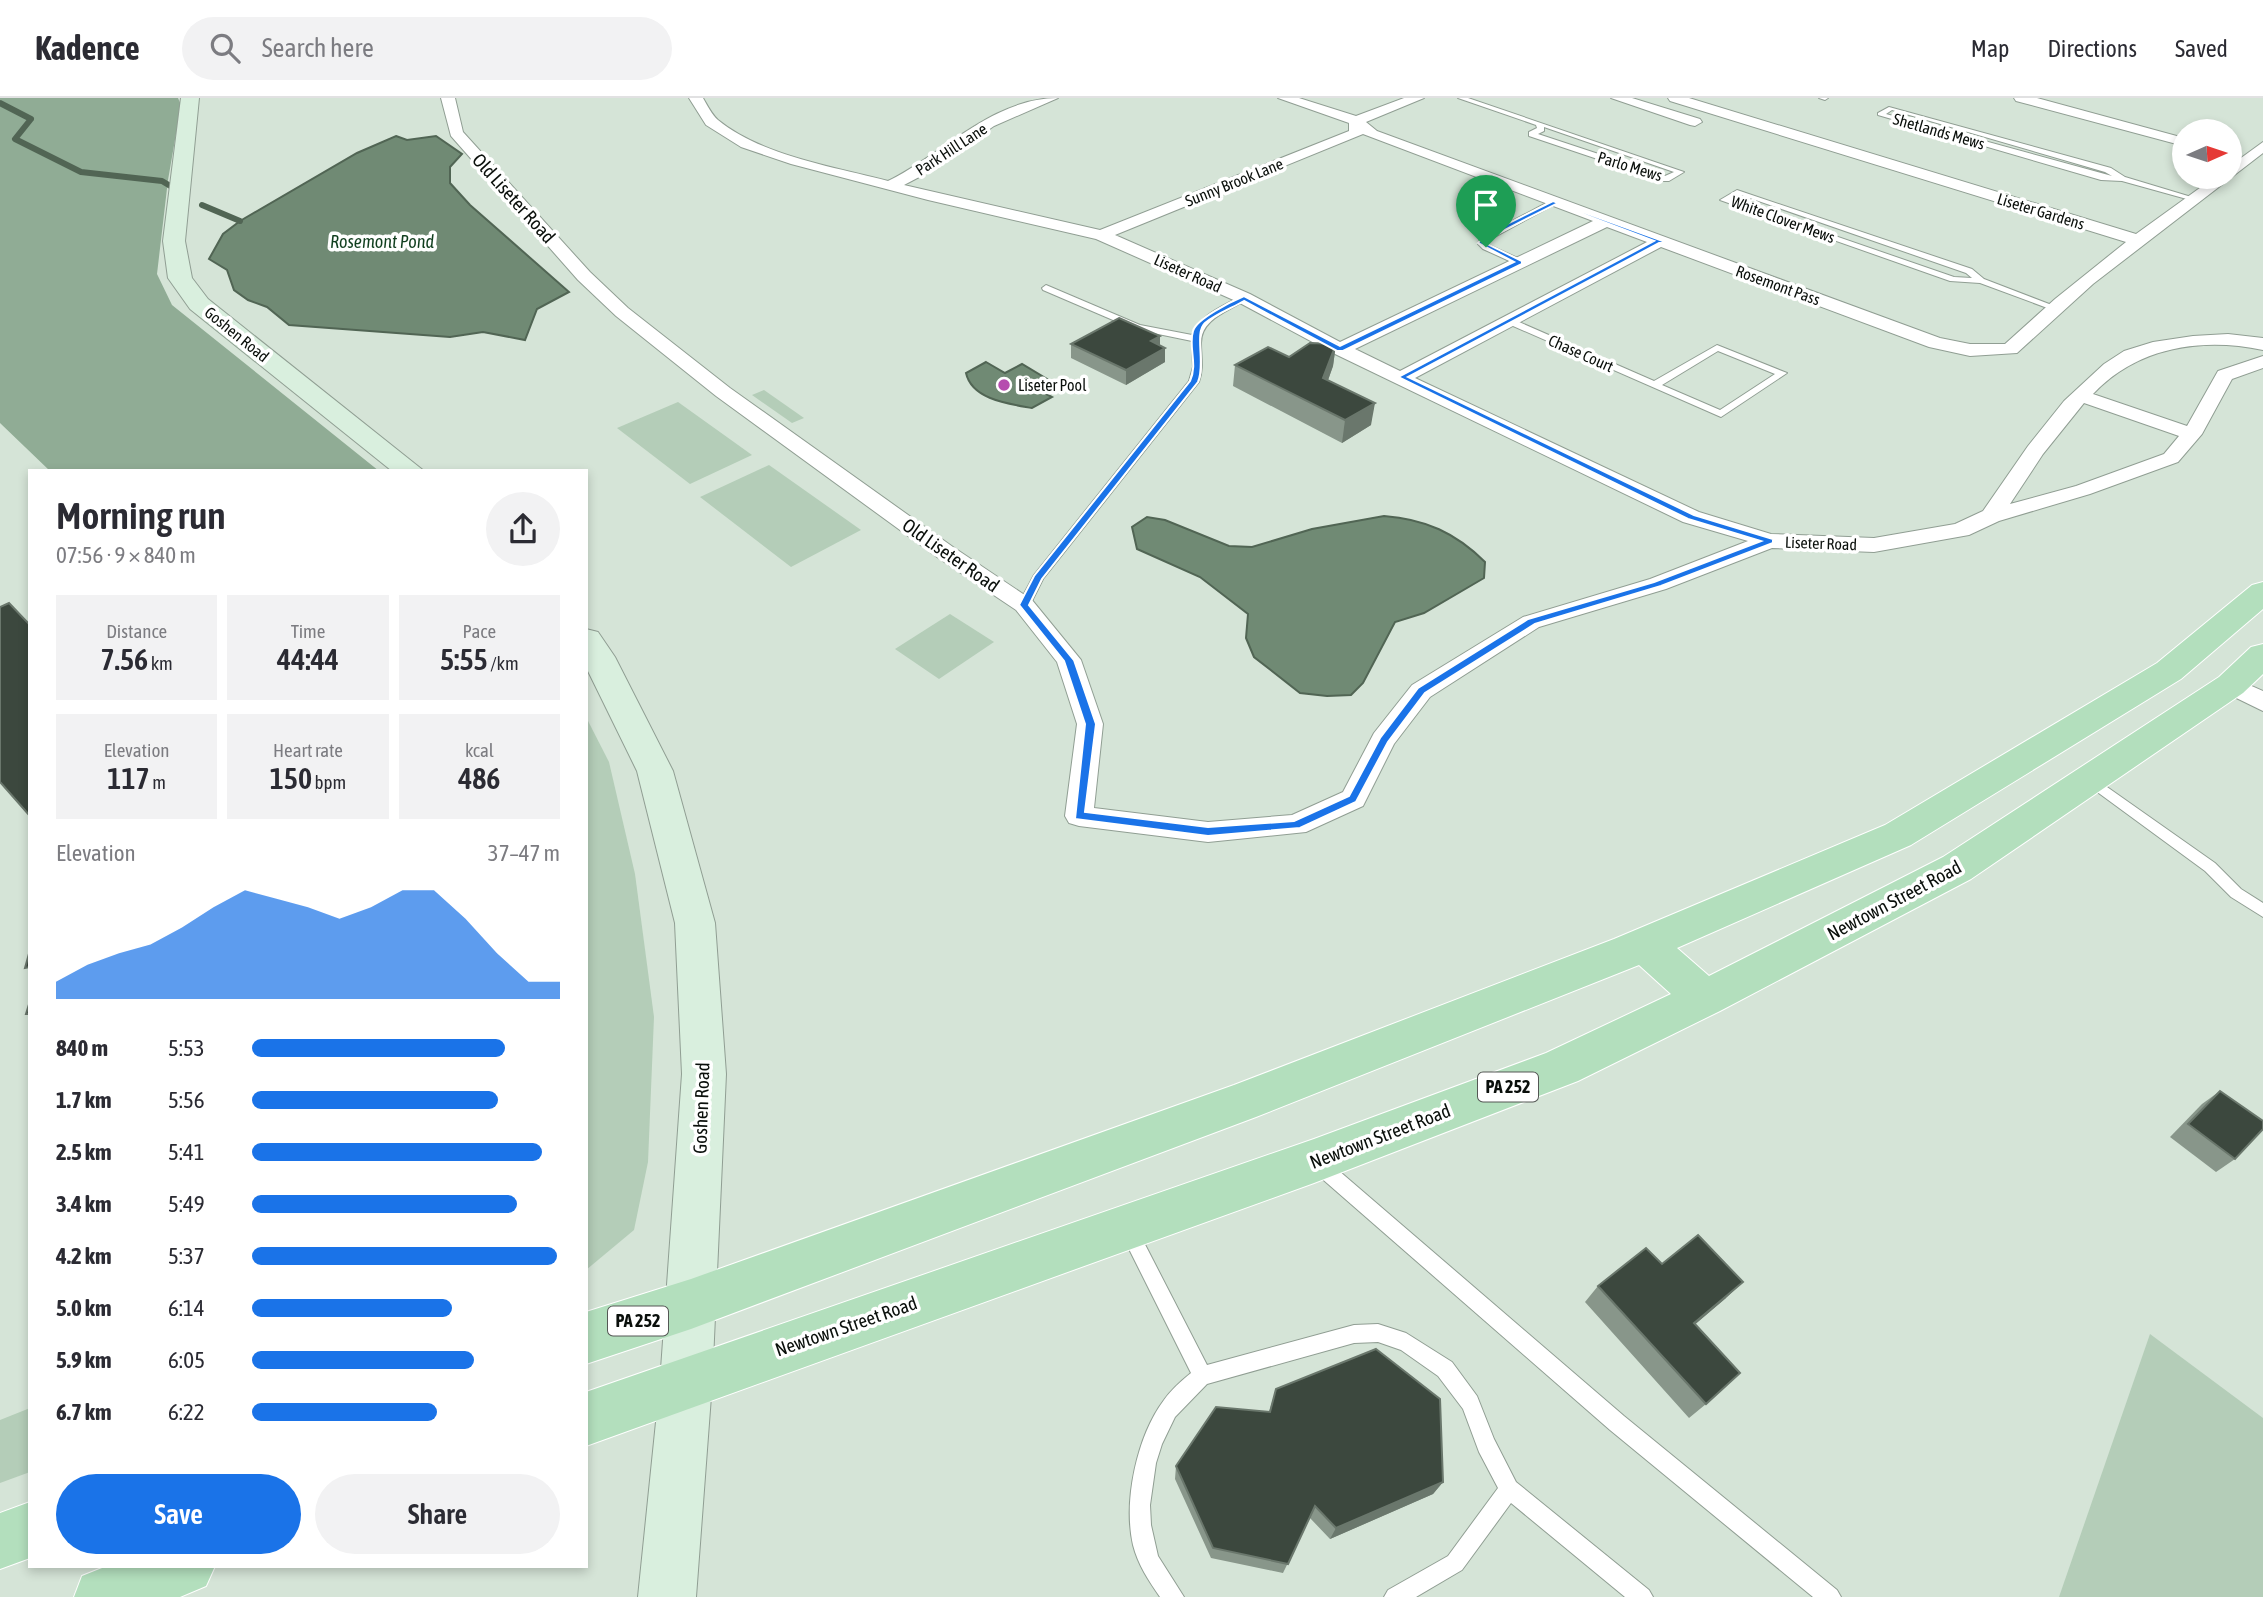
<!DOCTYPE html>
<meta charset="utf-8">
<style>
body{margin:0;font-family:"Asap Condensed",sans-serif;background:#f2f2f3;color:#2b2b33;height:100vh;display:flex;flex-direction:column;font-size:26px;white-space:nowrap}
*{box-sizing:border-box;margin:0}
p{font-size:23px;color:#7c7c81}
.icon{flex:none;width:38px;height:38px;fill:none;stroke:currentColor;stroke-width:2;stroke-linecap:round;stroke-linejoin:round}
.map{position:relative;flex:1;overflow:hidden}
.sheet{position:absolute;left:28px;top:371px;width:560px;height:1099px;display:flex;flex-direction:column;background:#fff;border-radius:0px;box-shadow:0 4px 10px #0003}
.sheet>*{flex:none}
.needle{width:46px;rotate:87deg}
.controls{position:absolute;left:2172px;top:21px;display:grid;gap:14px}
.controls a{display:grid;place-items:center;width:70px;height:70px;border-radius:50%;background:#fff;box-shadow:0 4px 10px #0003;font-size:35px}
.pin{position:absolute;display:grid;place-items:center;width:60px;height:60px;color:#fff;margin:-72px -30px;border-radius:50% 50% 50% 0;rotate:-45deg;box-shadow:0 0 7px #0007}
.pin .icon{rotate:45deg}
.round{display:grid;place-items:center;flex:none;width:74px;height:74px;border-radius:37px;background:#f2f2f3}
.summary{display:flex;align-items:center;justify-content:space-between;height:119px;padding:0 28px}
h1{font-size:38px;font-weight:600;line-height:52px}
.metrics{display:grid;grid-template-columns:repeat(3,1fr);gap:10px;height:119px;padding:7px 28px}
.metrics div{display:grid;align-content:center;border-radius:0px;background:#f2f2f3;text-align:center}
.metrics b{font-size:30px;font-weight:600}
.metrics small{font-size:19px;font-weight:400}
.metrics p{font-size:19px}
.chart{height:196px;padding:14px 28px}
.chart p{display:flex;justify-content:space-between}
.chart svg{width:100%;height:126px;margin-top:7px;fill:#1a73e8;opacity:.7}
.cta{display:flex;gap:14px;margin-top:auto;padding:14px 28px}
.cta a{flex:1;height:80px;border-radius:42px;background:#1a73e8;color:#fff;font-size:28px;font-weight:600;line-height:80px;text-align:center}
.cta a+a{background:#f2f2f3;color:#2b2b33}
ul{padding:0 28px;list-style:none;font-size:23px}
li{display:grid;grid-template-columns:112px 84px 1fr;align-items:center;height:52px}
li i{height:18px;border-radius:9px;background:#1a73e8}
header{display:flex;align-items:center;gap:42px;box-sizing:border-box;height:98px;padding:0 35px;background:#fff;border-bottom:2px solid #e1e1e2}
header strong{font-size:33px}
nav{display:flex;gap:38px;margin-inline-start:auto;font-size:24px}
.search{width:490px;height:63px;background:#f2f2f3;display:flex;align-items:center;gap:18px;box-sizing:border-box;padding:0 24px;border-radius:38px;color:#7c7c81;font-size:26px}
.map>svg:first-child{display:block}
.green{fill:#b4cdb8}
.forest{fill:#90ac95}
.water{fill:#708a74;stroke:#516554;stroke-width:2}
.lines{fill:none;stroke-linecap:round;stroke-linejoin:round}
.stream{stroke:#516554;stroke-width:6}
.lane-casing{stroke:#909e93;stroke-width:2}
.street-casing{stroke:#909e93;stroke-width:2}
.secondary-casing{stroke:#909e93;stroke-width:2}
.primary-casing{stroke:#fff;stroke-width:2}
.lane{fill:#fff;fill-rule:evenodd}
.street{fill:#fff;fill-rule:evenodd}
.secondary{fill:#d9efde;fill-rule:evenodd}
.primary{fill:#b3dfbd;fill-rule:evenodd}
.wall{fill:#88968a}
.shaded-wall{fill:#6a776c}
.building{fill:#3c483e;stroke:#6a776c;stroke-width:2}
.route{fill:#1a73e8;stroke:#fff;stroke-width:2;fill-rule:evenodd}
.poi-dot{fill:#b64daf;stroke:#fff;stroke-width:2.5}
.labels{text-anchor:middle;stroke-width:7;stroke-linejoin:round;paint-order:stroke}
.far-street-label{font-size:16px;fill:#0a0f0b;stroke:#fff}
.far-poi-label{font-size:16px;fill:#0a0f0b;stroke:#fff;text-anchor:start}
.far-water-label{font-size:18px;font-style:italic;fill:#113f1f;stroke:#fff}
.shield{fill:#fff;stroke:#545754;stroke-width:2}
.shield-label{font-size:18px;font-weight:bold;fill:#0a0f0b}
.street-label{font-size:19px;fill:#0a0f0b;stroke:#fff}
</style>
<header>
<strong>Kadence</strong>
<div class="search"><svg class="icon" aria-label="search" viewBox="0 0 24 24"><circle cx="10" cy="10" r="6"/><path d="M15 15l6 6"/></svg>Search here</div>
<nav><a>Map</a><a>Directions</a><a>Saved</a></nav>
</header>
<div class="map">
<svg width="2263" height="1499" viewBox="0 0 2263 1499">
<rect width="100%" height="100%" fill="#d5e4d7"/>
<g class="green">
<polygon points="764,292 804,320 792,325 752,297"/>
<polygon points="678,304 752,357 690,386 617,330"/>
<polygon points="769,367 861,432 791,469 700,399"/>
<polygon points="950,516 994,544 939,581 895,551"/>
<polygon points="586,619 609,664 635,776 654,919 648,1064 634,1132 586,1172"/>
<polygon points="2150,1236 2263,1320 2263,1499 2059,1499"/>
<polygon points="30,1310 30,1374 0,1385 0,1322"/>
</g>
<polygon class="forest" points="0,0 178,0 181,7 168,82 157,176 172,207 379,373 50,373 0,325"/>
<g class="water">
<polygon points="396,38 407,42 436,38 462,56 450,69 450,85 470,107 569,194 537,211 525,242 483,234 450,239 289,227 267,209 248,202 234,192 227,172 209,161 223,136 240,123 357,55"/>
<path d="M 986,264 L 1005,275 L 1022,266 L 1047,281 L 1033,289 L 1052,299 L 1032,310 C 1010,306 972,302 966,275 Z"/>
<path d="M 1384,418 C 1425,421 1456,435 1485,464 L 1484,480 L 1424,515 L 1395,524 L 1363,585 L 1351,597 L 1327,598 L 1300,595 L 1254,559 L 1246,540 L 1248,516 L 1200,479 L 1137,451 L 1132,429 L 1147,419 L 1165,422 L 1229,448 L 1252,449 L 1312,431 Z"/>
</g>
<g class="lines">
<g class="stream">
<polyline points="0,5 31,21 15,41 81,74 162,83 182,95"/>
<polyline points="202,107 240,123"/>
</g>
<defs>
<g id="lane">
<path d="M 1458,0 L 1468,0 L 1684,74 L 1669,83 L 1663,83 L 1529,38 L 1529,34 L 1537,30 L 1536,27 ZM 1544,29 L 1674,74 L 1665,78 L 1538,36 L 1544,33 Z"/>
<polygon points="1819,0 1828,0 1825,2"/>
<path d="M 1889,9 L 2111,70 L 2125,79 L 2198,101 L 2194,103 L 2122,83 L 2101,82 L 1878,17 L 1878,15 ZM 1892,12 L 2105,74 L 2112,78 L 1886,16 Z"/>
<path d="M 1737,92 L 1972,171 L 1984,181 L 2057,209 L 2050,211 L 1980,185 L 1950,183 L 1720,102 ZM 1741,97 L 1966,175 L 1972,180 L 1954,179 L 1731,102 Z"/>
<polygon points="1552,102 1559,104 1487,143 1489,147 1522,162 1522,166 1516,166 1483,151 1478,146 1480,140"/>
<path d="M 1046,187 L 1140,227 L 1192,237 C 1201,216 1222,209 1241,198 L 1248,200 C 1232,213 1201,219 1201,245 C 1201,259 1204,270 1199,284 L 1043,481 L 1030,507 L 1024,511 L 1018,507 L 1034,477 L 1189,283 L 1193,269 L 1192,243 L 1134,231 L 1043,192 L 1042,190 Z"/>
<path d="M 1504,220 L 1510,220 L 1654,283 L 1717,247 L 1787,275 L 1721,319 L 1504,224 ZM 1718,253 L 1775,276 L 1720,312 L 1662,287 Z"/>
<polygon points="2090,677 2215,765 2241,791 2263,805 2263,819 2231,799 2205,773 2085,685 2083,682 2085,679"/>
<polygon points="1318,1058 1324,1060 1624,1318 1837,1492 1841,1499 1813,1499 1610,1332 1312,1072 1309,1066 1312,1060"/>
<path d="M 1129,1124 L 1135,1127 L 1207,1267 L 1354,1227 L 1378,1226 L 1406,1235 L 1452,1264 L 1477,1298 L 1494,1341 L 1516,1384 L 1649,1492 L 1653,1499 L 1625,1499 L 1511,1405 L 1462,1472 L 1416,1499 L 1384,1499 L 1388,1492 L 1448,1458 L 1498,1390 L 1479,1354 L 1463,1311 L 1438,1278 L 1401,1252 L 1378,1244 L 1354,1245 L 1207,1286 L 1175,1319 L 1162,1346 L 1156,1365 L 1150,1407 L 1151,1427 L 1158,1458 L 1184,1499 L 1160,1499 C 1149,1483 1138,1467 1133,1447 C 1123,1403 1137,1338 1164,1302 C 1171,1292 1181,1283 1191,1275 L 1120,1133 L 1123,1127 Z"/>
</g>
<g id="street">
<path d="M 441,0 L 455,0 L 463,34 L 590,174 L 628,210 L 730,290 L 953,449 L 1032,502 L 1081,562 L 1103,626 L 1094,710 L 1208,724 L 1292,717 L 1343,694 L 1374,635 L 1412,587 L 1523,519 L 1650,481 L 1748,443 L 1683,424 L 1333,255 L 1238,204 L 1096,141 L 928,102 L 791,66 L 741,49 L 706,27 L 689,0 L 703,0 C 707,7 712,17 718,22 C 762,58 835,69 888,83 C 943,56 993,0 1058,0 L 994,28 L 923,77 L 904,87 L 1100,132 L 1349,33 L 1349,25 L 1278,0 L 1299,0 L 1356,18 L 1404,0 L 1424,0 L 1366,24 L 1377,33 L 1940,240 L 1970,246 L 2005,246 L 2055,201 L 2126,144 L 1670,3 L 1668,0 L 1689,0 L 2136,136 L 2215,79 L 2230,79 L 2230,68 L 2263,44 L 2263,55 L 2093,186 L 2017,255 L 1970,258 L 1929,249 L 1661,149 L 1415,280 L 1699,414 L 1771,436 L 1874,440 L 1955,426 L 1983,413 L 2028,348 L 2064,303 L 2104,266 L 2124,253 L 2153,244 L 2193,238 L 2228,236 L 2263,240 L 2263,252 C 2202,239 2137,249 2093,296 L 2187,328 L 2218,273 L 2263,258 L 2263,270 L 2232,281 L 2202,336 L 2178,364 L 2090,396 L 1999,423 L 1969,437 L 1874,454 L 1772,450 L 1666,491 L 1539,529 L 1430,599 L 1394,646 L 1363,708 L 1306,734 L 1208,744 L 1079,728 L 1069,725 L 1065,718 L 1077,626 L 1057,564 L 1016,512 L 937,459 L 716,298 L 616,218 L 578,182 L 451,38 ZM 1363,36 L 1593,123 L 1340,244 L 1250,196 L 1115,137 ZM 1607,129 L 1647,144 L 1400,273 L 1355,251 ZM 2084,305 L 2179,338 L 2164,356 L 2076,388 L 2010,406 L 2043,356 Z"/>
<polygon points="1611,0 1632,0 1700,21 1702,24 1695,28 1690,27"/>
<polygon points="2014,0 2037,0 2184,40 2184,48 2016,3"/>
<polygon points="2231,579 2263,593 2263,613 2222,593 2219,587 2222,581"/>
</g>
<g id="secondary">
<polygon points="181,0 199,0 185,143 192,180 208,201 424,373 392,373 190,211 168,180 163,143"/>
<polygon points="586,531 598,534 615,559 673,673 715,825 726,976 712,1285 696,1499 638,1499 660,1285 682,976 675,825 637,673 586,569"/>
</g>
<g id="primary">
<polygon points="2263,484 2263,511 2181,581 1911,747 1677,850 1709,878 1943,759 2219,579 2251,549 2263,546 2263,576 2243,595 1971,781 1720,913 1578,983 1314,1085 586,1348 586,1294 1314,1041 1546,955 1671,896 1639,867 1256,1019 691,1231 586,1266 586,1214 691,1181 1234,987 1614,841 1885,727 2157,565 2252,487"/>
<polygon points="30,1404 30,1460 0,1471 0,1415"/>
<polygon points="107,1468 215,1468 206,1488 180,1499 74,1499 82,1478"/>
</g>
</defs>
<use href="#lane" class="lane-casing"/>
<use href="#street" class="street-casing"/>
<use href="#secondary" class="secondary-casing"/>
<use href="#primary" class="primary-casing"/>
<use href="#lane" class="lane"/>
<use href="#street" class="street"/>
<use href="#secondary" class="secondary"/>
<use href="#primary" class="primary"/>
</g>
<g class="wall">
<polygon points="1160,238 1160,247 1165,264 1126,287 1071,260 1071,246"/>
<polygon points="1336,246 1333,268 1328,282 1371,327 1342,345 1233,288 1235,267 1289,259"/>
<polygon points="2220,993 2235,1061 2216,1074 2170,1039 2202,1006"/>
<polygon points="1662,1166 1726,1200 1695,1226 1706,1306 1689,1320 1585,1204 1598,1188"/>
<polygon points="1276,1291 1443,1384 1433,1396 1330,1441 1310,1420 1283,1475 1211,1460 1175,1381 1176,1368 1269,1314"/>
</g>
<g class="shaded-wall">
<polygon points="1160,238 1160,253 1151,243"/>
<polygon points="1336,246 1333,268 1321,302 1323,280"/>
<polygon points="1165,250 1165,264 1126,287 1126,272"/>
<polygon points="1375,305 1371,327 1342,345 1345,322"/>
<polygon points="1743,1184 1726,1200 1678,1241 1694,1225"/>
<polygon points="1443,1384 1433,1396 1330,1441 1336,1430"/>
</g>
<g class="building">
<polygon points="1119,220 1160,238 1151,243 1165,250 1126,272 1071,246"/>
<polygon points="1310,245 1336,246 1323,280 1375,305 1345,322 1235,267 1268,249 1289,259"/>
<polygon points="9,505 28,525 30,524 30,718 0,684 0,509"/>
<polygon points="30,852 30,869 25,870"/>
<polygon points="30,903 30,916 26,916"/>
<polygon points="2220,993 2263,1023 2263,1031 2235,1061 2188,1026"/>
<polygon points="1698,1137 1743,1184 1694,1225 1740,1275 1706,1306 1598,1188 1646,1150 1662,1166"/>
<polygon points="1376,1251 1440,1301 1443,1384 1336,1430 1315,1408 1288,1466 1213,1450 1176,1368 1216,1309 1270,1314 1276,1291"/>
</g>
<path class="route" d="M 1553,103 L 1663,143 L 1408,279 L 1694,417 L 1773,441 L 1773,445 L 1661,488 L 1535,526 L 1425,595 L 1388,644 L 1356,704 L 1300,730 L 1208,738 L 1075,721 L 1085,626 L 1064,563 L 1019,507 L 1034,478 L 1190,283 C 1198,266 1188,249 1193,233 C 1196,221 1232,203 1244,198 L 1340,248 L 1514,164 L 1478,145 L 1485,137 ZM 1556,106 L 1654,143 L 1398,279 L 1688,421 L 1761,443 L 1654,484 L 1528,521 L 1418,590 L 1380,640 L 1349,698 L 1294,723 L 1208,729 L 1085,714 L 1096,626 L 1074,562 L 1029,507 L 1042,481 L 1198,284 C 1206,266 1194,235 1205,225 C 1216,216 1232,210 1244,203 L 1337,253 L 1343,253 L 1522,166 L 1522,163 L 1485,145 L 1489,140 Z"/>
<circle class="poi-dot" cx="1004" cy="287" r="7"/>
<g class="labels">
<g class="far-street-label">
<text transform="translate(1939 33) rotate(16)" y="6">Shetlands Mews</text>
<text transform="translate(951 51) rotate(-33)" y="6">Park Hill Lane</text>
<text transform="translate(1630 68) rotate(17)" y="6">Parlo Mews</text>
<text transform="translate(1234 84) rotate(-22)" y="6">Sunny Brook Lane</text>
<text transform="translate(2041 113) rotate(17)" y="6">Liseter Gardens</text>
<text transform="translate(1783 121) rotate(20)" y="6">White Clover Mews</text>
<text transform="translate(1188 175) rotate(24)" y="6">Liseter Road</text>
<text transform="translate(1778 187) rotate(20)" y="6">Rosemont Pass</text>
<text transform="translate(237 236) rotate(39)" y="6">Goshen Road</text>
<text transform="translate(1581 255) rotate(24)" y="6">Chase Court</text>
<text transform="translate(1821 445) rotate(2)" y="6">Liseter Road</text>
</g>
<g class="far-poi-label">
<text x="1018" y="293">Liseter Pool</text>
</g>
<g class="far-water-label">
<text x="382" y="150">Rosemont Pond</text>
</g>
<g class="shield">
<rect x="1478" y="974.5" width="60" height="29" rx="5"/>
<rect x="608" y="1208.5" width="60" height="29" rx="5"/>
</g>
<g class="shield-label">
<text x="1508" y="995">PA 252</text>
<text x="638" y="1229">PA 252</text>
</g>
<g class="street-label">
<text transform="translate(514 100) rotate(48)" y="7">Old Liseter Road</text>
<text transform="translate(951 457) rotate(35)" y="7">Old Liseter Road</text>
<text transform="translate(1894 802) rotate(-28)" y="7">Newtown Street Road</text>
<text transform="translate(701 1010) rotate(-88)" y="7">Goshen Road</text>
<text transform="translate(1380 1038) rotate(-21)" y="7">Newtown Street Road</text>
<text transform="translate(846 1228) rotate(-19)" y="7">Newtown Street Road</text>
</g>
</g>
</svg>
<div class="controls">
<a><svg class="needle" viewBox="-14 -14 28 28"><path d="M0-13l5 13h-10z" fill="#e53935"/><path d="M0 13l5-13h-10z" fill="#7c7c81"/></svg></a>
</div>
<div class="pin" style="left:1486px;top:149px;background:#1e9e55"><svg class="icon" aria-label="arrive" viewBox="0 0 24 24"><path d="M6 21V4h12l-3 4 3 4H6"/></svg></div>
<section class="sheet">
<div class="summary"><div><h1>Morning run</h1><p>07:56 · 9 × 840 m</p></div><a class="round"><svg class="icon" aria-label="share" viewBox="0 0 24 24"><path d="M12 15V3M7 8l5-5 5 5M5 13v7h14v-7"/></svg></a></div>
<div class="metrics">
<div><p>Distance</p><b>7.56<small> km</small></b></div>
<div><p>Time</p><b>44:44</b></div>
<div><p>Pace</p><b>5:55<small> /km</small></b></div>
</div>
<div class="metrics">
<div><p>Elevation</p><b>117<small> m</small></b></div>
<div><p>Heart rate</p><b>150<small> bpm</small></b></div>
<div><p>kcal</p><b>486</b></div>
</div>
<div class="chart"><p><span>Elevation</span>37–47 m</p>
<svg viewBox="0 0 160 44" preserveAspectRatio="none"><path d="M0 44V38L10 32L20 28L30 25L40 19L50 12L60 6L70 9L80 12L90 16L100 12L110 6L120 6L130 16L140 28L150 38L160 38V44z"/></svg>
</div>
<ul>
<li><b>840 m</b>5:53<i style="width:82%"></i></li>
<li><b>1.7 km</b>5:56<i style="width:80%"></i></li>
<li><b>2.5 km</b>5:41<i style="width:94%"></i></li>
<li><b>3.4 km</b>5:49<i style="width:86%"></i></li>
<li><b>4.2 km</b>5:37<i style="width:99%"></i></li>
<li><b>5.0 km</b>6:14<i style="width:65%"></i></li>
<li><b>5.9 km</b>6:05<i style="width:72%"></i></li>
<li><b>6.7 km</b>6:22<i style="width:60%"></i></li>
</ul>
<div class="cta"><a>Save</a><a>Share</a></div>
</section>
</div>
